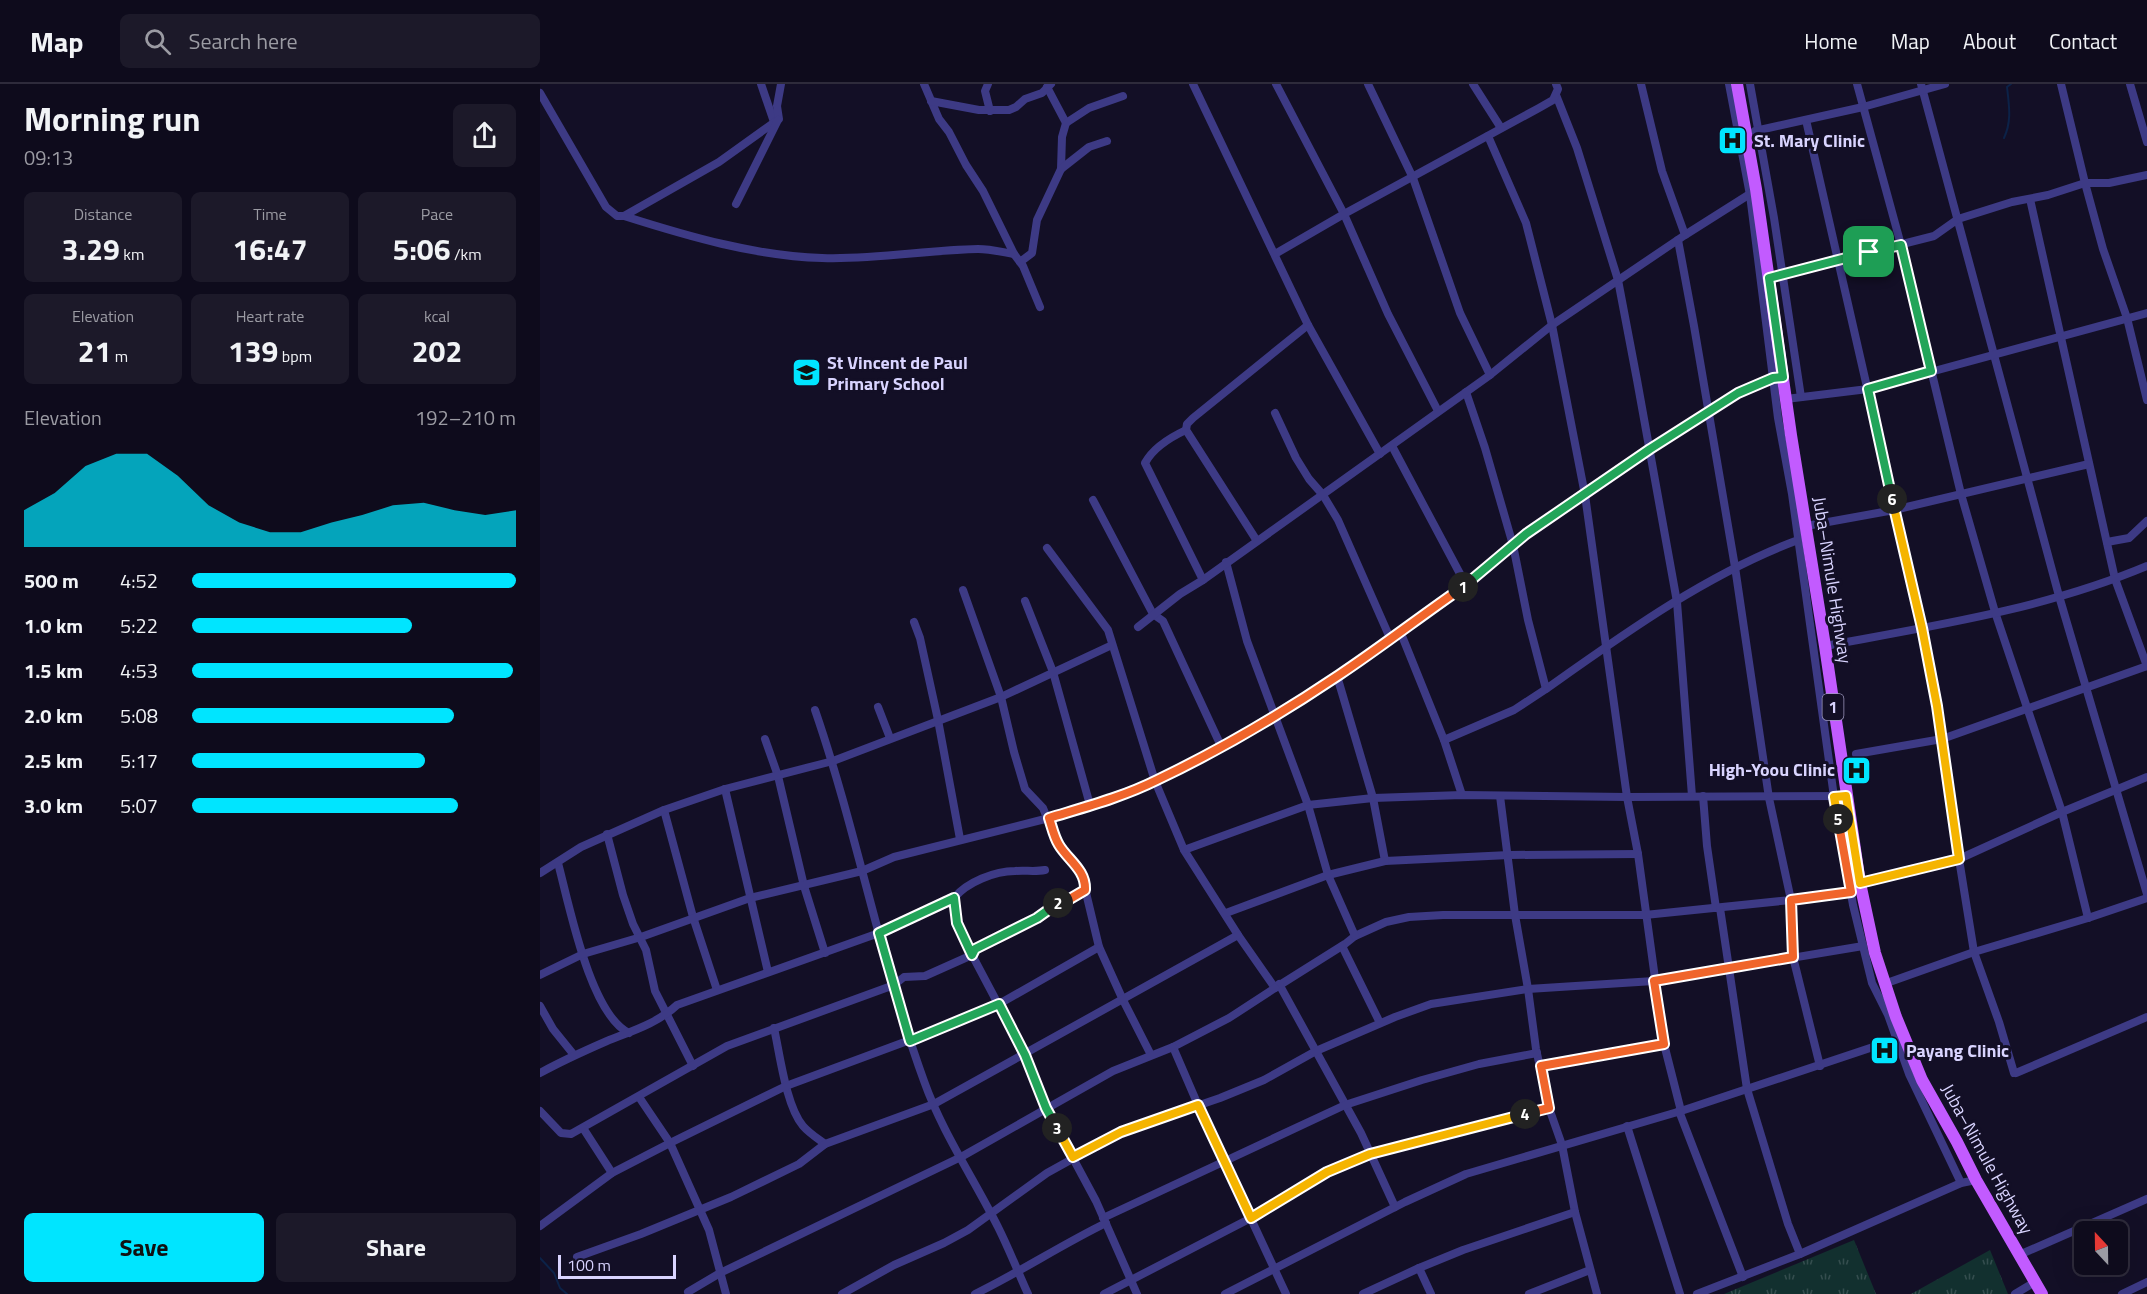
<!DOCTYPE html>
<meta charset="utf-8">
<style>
body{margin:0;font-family:"Titillium Web",sans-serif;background:#1c1929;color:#f1f3f6;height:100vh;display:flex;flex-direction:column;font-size:22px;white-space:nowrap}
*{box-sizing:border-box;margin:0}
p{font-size:20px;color:#9b9ba3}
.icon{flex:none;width:33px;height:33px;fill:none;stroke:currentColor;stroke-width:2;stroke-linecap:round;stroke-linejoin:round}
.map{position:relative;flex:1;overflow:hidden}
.panel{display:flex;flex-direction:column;background:#0e0b1c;width:540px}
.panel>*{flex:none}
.needle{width:39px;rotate:338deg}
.tools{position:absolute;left:1534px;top:1137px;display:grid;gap:12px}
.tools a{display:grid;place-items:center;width:54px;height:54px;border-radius:9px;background:#0e0b1c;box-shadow:0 6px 24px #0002,0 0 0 2px #2e2b3b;font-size:30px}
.scale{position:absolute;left:18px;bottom:15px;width:118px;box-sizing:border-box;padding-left:6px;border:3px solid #d9d4ff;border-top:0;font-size:16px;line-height:21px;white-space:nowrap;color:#d9d4ff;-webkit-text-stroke:4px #130f26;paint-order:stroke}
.pin{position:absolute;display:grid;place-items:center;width:51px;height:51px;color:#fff;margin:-26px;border-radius:12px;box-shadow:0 3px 9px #0006}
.km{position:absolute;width:30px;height:30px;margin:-15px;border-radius:50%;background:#222;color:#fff;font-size:16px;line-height:30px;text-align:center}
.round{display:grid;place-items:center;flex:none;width:63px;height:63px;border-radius:9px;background:#1c1929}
.summary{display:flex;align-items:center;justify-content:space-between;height:102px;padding:0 24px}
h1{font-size:33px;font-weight:700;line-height:45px}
.metrics{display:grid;grid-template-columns:repeat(3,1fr);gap:9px;height:102px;padding:6px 24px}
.metrics div{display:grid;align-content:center;border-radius:9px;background:#1c1929;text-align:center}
.metrics b{font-size:30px;font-weight:700}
.metrics small{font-size:16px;font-weight:400}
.metrics p{font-size:16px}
.chart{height:168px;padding:12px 24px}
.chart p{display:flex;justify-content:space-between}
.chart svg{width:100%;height:108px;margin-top:6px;fill:#00e5ff;opacity:.7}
.cta{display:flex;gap:12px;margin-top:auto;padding:12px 24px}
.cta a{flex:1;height:69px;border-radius:9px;background:#00e5ff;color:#111;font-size:24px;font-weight:700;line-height:69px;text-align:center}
.cta a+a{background:#1c1929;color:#f1f3f6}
ul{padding:0 24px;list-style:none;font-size:20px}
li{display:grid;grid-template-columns:96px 72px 1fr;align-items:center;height:45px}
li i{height:15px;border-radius:8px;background:#00e5ff}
header{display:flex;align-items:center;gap:36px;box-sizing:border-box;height:84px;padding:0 30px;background:#0e0b1c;border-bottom:2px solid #2e2b3b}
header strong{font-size:28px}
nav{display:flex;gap:33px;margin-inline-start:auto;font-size:21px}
.search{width:420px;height:54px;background:#1c1929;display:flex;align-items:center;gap:15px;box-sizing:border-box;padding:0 21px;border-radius:9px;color:#9b9ba3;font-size:22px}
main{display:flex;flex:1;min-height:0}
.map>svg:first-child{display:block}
.grass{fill:url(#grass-tufts)}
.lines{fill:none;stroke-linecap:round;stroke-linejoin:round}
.stream{stroke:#0c2248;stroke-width:2}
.street{stroke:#3d3a85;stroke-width:8}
.primary{stroke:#c25bff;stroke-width:12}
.split-1-casing{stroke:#fff;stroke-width:12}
.split-2-casing{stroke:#fff;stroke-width:12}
.split-3-casing{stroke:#fff;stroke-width:12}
.split-4-casing{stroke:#fff;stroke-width:12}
.split-5-casing{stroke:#fff;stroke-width:12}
.split-6-casing{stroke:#fff;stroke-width:12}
.split-7-casing{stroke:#fff;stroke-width:12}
.split-1{stroke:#22a559;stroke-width:8}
.split-2{stroke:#f0652b;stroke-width:8}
.split-3{stroke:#22a559;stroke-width:8}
.split-4{stroke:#f5b400;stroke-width:8}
.split-5{stroke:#f0652b;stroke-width:8}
.split-6{stroke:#f5b400;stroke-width:8}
.split-7{stroke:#22a559;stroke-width:8}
.labels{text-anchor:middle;stroke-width:6;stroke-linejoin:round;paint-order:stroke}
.shield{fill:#130f26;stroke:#9e99be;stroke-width:1.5}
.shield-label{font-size:16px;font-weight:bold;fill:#d9d4ff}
.poi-label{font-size:18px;font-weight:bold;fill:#d9d4ff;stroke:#130f26;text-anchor:start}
.street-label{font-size:18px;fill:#d9d4ff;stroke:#130f26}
</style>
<header>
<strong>Map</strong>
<div class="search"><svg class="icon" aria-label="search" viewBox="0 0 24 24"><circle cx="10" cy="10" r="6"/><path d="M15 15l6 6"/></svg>Search here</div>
<nav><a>Home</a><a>Map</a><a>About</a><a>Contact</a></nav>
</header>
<main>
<section class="panel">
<div class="summary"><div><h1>Morning run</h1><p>09:13</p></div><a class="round"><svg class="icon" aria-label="share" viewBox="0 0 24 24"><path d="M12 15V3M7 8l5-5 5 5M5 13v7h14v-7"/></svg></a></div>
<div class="metrics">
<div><p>Distance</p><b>3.29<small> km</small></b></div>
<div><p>Time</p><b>16:47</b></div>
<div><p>Pace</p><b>5:06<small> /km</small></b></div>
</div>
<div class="metrics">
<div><p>Elevation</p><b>21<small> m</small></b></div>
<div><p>Heart rate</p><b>139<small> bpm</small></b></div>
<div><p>kcal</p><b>202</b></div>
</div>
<div class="chart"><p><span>Elevation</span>192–210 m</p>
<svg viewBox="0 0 160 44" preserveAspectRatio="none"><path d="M0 44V29L10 22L20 11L30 6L40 6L50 15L60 27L70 34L80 38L90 38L100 34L110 31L120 27L130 26L140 29L150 31L160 29V44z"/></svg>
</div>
<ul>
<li><b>500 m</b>4:52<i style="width:100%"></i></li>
<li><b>1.0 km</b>5:22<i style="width:68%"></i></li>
<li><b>1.5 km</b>4:53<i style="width:99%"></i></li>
<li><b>2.0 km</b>5:08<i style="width:81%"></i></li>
<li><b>2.5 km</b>5:17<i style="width:72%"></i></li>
<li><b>3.0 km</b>5:07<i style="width:82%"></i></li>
</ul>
<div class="cta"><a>Save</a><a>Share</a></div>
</section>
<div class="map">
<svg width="1607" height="1210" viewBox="0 0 1607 1210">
<defs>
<pattern id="grass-tufts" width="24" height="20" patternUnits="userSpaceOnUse" patternTransform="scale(1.5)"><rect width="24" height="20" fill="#12302f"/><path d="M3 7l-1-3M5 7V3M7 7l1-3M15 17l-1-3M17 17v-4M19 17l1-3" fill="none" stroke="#344d4e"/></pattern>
</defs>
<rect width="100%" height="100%" fill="#130f26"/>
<g class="grass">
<polygon points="1314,1156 1336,1210 1184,1210"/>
<polygon points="1450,1166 1468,1210 1371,1210"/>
</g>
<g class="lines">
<g class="stream">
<path d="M 1464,54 C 1472,37 1469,21 1467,3 L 1471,0"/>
<polyline points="0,1174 14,1189 20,1204 27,1210"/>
</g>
<g class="street">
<polyline points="221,0 234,38"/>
<polyline points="384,0 399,35 409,48 426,81 443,107 474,170 483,182 500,223"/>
<polyline points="448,0 445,7 450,27"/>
<polyline points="653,0 768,241 840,370"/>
<polyline points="736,0 804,130 848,230 898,327"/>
<polyline points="828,0 873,94 920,229 950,291"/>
<polyline points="933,0 961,44"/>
<polyline points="1101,0 1122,87 1145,151"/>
<polyline points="1189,0 1210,111 1238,334 1252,410 1294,713 1313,821 1332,899 1348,931 1369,990 1421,1099"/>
<polyline points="1210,0 1234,134 1261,313"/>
<polyline points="1317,0 1361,161 1421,410 1455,528 1522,728 1548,834"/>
<polyline points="1381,0 1519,512 1607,810"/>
<polyline points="1521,0 1545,99 1563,165 1587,234 1607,316"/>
<polyline points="1590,0 1607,58"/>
<polyline points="507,3 526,39"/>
<polyline points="0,9 66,123 77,132 84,132 179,78 239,35 237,22 241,0"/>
<polyline points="1016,11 1037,64 1078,196 1097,296 1137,518 1152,712"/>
<polyline points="391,17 439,26 469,26 476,23 485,15 502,9 511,0"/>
<polyline points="1266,36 1382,544 1397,622 1419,775 1434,868 1459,938 1474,989"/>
<polyline points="1215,47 1323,23 1405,0"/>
<polyline points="948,52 986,139 1012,241 1045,411 1087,713 1098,770 1124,960 1141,1027"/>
<polyline points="521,85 522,53 526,39 549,24 583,12"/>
<polyline points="1490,115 1575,495 1607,582"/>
<polyline points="196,120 238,36"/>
<path d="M 84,132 C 147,152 215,172 282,174 C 334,176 386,166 438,165 C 450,165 462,168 474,170"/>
<polyline points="1138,156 1154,242 1195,483 1229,714 1251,816 1253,873 1280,982"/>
<polyline points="735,170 804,130 999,24 1013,16 1018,5 1016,0"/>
<polyline points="480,178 492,169 497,136 521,85 549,63 567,57"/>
<polyline points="1229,194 1394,152 1418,135 1472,118 1508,111 1545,99 1569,99 1607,91"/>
<path d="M 926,308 L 945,364 L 973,461 L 988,536 L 1006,605 C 1085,549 1167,490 1258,456"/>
<polyline points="1246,315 1328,305 1607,229"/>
<polyline points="735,329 756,374 769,395 783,411 798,436 850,554"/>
<path d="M 646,346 C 631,353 613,364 605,379 L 663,496"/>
<polyline points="852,362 926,501"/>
<polyline points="553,416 613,530 623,537 681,662"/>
<polyline points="1266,442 1354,426 1549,380"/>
<polyline points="717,457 646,346 647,340 653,334 768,241"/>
<polyline points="1567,458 1589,454 1607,437"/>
<polyline points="507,464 568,546 615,697 644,766 698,851 735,904 805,860 815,852 846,838 869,833 903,831 1105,831 1251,816 1311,808"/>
<polyline points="686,478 707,557 768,721 788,791 815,852"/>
<polyline points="423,506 461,613 474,668 485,705 503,724 518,761 536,781 542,792 559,863 583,916 611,971"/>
<polyline points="485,517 513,588 550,721"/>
<polyline points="374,538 380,554 398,636 420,755"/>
<polyline points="598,543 640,510 663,496 950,291 1012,241 1145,151 1213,108"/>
<polyline points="860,547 904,656 922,711"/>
<path d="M 1285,562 C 1393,542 1505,525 1607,482"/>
<polyline points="797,592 833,714 845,777 969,771 1098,770"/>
<polyline points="338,623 350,654"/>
<path d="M 275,626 C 317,748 340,876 384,997 C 402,1048 434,1095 458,1143 C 469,1165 478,1188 488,1210"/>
<polyline points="225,655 238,692 264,802 285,869"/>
<polyline points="904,656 974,626 1006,605"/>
<polyline points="1316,670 1402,655 1607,582"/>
<polyline points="185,705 228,888"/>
<polyline points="960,712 975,831 988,905 996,965 1009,1024 1022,1061 1035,1128 1057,1210"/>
<polyline points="1163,712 1167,762 1176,824"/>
<polyline points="124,726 153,833 177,906"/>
<polyline points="67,750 83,811 93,840 106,866 115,907 153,982"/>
<polyline points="644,766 768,721 833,714 922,711 1087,713 1306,712"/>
<path d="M 18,779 C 29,820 50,930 89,949"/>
<path d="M 505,786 C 495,788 485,786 475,787 C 455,787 427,798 414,814 L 417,839 L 421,850 L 485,971 L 506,1024 L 556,1117 L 597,1210"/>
<polyline points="0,789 41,763 124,726 185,705 293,677 461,613 572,561"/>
<polyline points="1320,799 1419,775 1522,728 1607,693"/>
<polyline points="1180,824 1207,1005 1248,1140 1260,1170"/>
<polyline points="686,829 788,791 845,777"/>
<polyline points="802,862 840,939"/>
<path d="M 0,891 L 43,870 L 101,853 L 210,814 L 322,787 L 354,773 L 509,734 L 550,721 L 615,697 L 725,639 L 797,592 L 926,501 L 986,450 L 1189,314 C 1205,305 1224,295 1243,293"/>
<polyline points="739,900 821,1049 855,1123"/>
<polyline points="1344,900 1434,868 1548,834 1607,814"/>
<polyline points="735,904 689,934 633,963 658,1021 746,1210"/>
<polyline points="0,922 13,945 34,971"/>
<path d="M 234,944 C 240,971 246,1022 263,1042 C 269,1049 277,1054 285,1060"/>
<polyline points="1001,982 1124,960"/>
<path d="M 0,989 C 22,977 44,967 67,957 C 92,947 118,939 137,921 L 339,849 L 414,814"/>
<polyline points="1476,989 1607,933"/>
<polyline points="99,1013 130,1059 169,1146 186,1210"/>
<polyline points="0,1027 21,1049 31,1050 187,962 354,901 364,893 385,892 432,871 435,865 497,834 517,819 528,816 545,806"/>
<polyline points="1139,1027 1203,1193"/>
<polyline points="1087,1042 1140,1210"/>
<polyline points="43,1044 72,1089"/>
<polyline points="563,1134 805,1021 882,996 939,980 997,969"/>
<polyline points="0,1142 72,1089 130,1059 246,1002 370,956 459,920 559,863"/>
<polyline points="1479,1171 1607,1115"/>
<polyline points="37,1173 101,1150 191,1113 259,1080 285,1060 394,1020 698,851"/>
<polyline points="879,1184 891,1210"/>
<polyline points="148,1208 180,1189 421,1073 573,987 633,963"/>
<polyline points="302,1210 354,1181 404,1159 428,1146 507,1089 581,1048 680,1014 724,996 776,967 855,933 891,920 988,905 1114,897 1323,862"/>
<path d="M 435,1210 C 480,1188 521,1161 566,1139"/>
<polyline points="564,1210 711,1134 787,1088 830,1070 1009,1024"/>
<polyline points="685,1210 865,1118 926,1090 1141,1027 1357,955"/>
<polyline points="823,1210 879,1184 923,1166 1035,1128"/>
<polyline points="989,1210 1050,1186"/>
<polyline points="1157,1210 1260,1170 1421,1099 1436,1096"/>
<polyline points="1475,1210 1495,1198"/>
<polyline points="1582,1210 1607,1198"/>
</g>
<polyline class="primary" points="1197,0 1216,105 1251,351 1285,562 1320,799 1335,869 1356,933 1382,996 1417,1058 1436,1096 1502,1210"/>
</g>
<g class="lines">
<defs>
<polyline id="split-1" points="923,503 986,450 1110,365 1198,309 1233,294 1243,293 1229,194 1329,168"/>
<path id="split-2" d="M 518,819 L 528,816 L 545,806 C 546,786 528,776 519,761 C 514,753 512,743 509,734 C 545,723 583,713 617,696 C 680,666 741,630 799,591 C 841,563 881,532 923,503"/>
<polyline id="split-3" points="517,1044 506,1024 485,971 459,920 370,957 339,849 414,814 417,839 432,871 435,865 497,834 518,819"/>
<polyline id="split-4" points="517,1044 533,1073 581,1048 658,1021 711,1134 787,1088 830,1070 985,1030"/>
<polyline id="split-5" points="985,1030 1009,1024 1001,982 1124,960 1114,897 1253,873 1251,816 1311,808 1298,735"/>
<polyline id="split-6" points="1298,735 1294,713 1306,712 1320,799 1419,775 1397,622 1382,544 1352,415"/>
<polyline id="split-7" points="1329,168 1361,161 1391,287 1328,305 1352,415"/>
</defs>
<use href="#split-1" class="split-1-casing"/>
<use href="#split-2" class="split-2-casing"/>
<use href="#split-3" class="split-3-casing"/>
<use href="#split-4" class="split-4-casing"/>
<use href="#split-5" class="split-5-casing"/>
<use href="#split-6" class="split-6-casing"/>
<use href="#split-7" class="split-7-casing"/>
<use href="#split-1" class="split-1"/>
<use href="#split-2" class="split-2"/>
<use href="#split-3" class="split-3"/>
<use href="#split-4" class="split-4"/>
<use href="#split-5" class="split-5"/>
<use href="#split-6" class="split-6"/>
<use href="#split-7" class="split-7"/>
</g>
<defs>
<symbol id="hospital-square" viewBox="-11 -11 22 22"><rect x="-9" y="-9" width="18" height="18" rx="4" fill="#00e5ff" stroke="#130f26"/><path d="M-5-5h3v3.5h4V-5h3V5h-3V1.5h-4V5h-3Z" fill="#111"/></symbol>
<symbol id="school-square" viewBox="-11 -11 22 22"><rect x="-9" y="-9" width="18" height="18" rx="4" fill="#00e5ff" stroke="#130f26"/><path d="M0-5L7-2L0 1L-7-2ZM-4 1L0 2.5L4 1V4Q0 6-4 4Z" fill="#111"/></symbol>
</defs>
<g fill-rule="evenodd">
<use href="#hospital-square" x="1176" y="40" width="33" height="33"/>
<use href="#school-square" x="250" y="272" width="33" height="33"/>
<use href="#hospital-square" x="1300" y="670" width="33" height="33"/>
<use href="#hospital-square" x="1328" y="950" width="33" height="33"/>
</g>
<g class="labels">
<rect class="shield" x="1282.5" y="610" width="21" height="26" rx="4.5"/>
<g class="shield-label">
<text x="1293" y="629">1</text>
</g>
<g class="poi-label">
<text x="1214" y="63">St. Mary Clinic</text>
<text x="287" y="285">St Vincent de Paul<tspan x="287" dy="21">Primary School</tspan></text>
<text x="1295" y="692" text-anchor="end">High-Yoou Clinic</text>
<text x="1366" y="973">Payang Clinic</text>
</g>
<g class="street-label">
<text transform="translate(1292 496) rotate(81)" y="6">Juba–Nimule Highway</text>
<text transform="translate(1447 1075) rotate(61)" y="6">Juba–Nimule Highway</text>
</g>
</g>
</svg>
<div class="tools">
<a><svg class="needle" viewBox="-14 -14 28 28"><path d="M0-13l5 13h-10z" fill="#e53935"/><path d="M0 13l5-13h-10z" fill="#9b9ba3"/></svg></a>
</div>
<div class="scale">100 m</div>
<div class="pin" style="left:1329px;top:168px;background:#1e9e55"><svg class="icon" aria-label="arrive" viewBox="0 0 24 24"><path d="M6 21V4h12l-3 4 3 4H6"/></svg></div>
<b class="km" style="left:923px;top:503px">1</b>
<b class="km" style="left:518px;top:819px">2</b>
<b class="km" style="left:517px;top:1044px">3</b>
<b class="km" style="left:985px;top:1030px">4</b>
<b class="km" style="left:1298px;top:735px">5</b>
<b class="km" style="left:1352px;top:415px">6</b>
</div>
</main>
